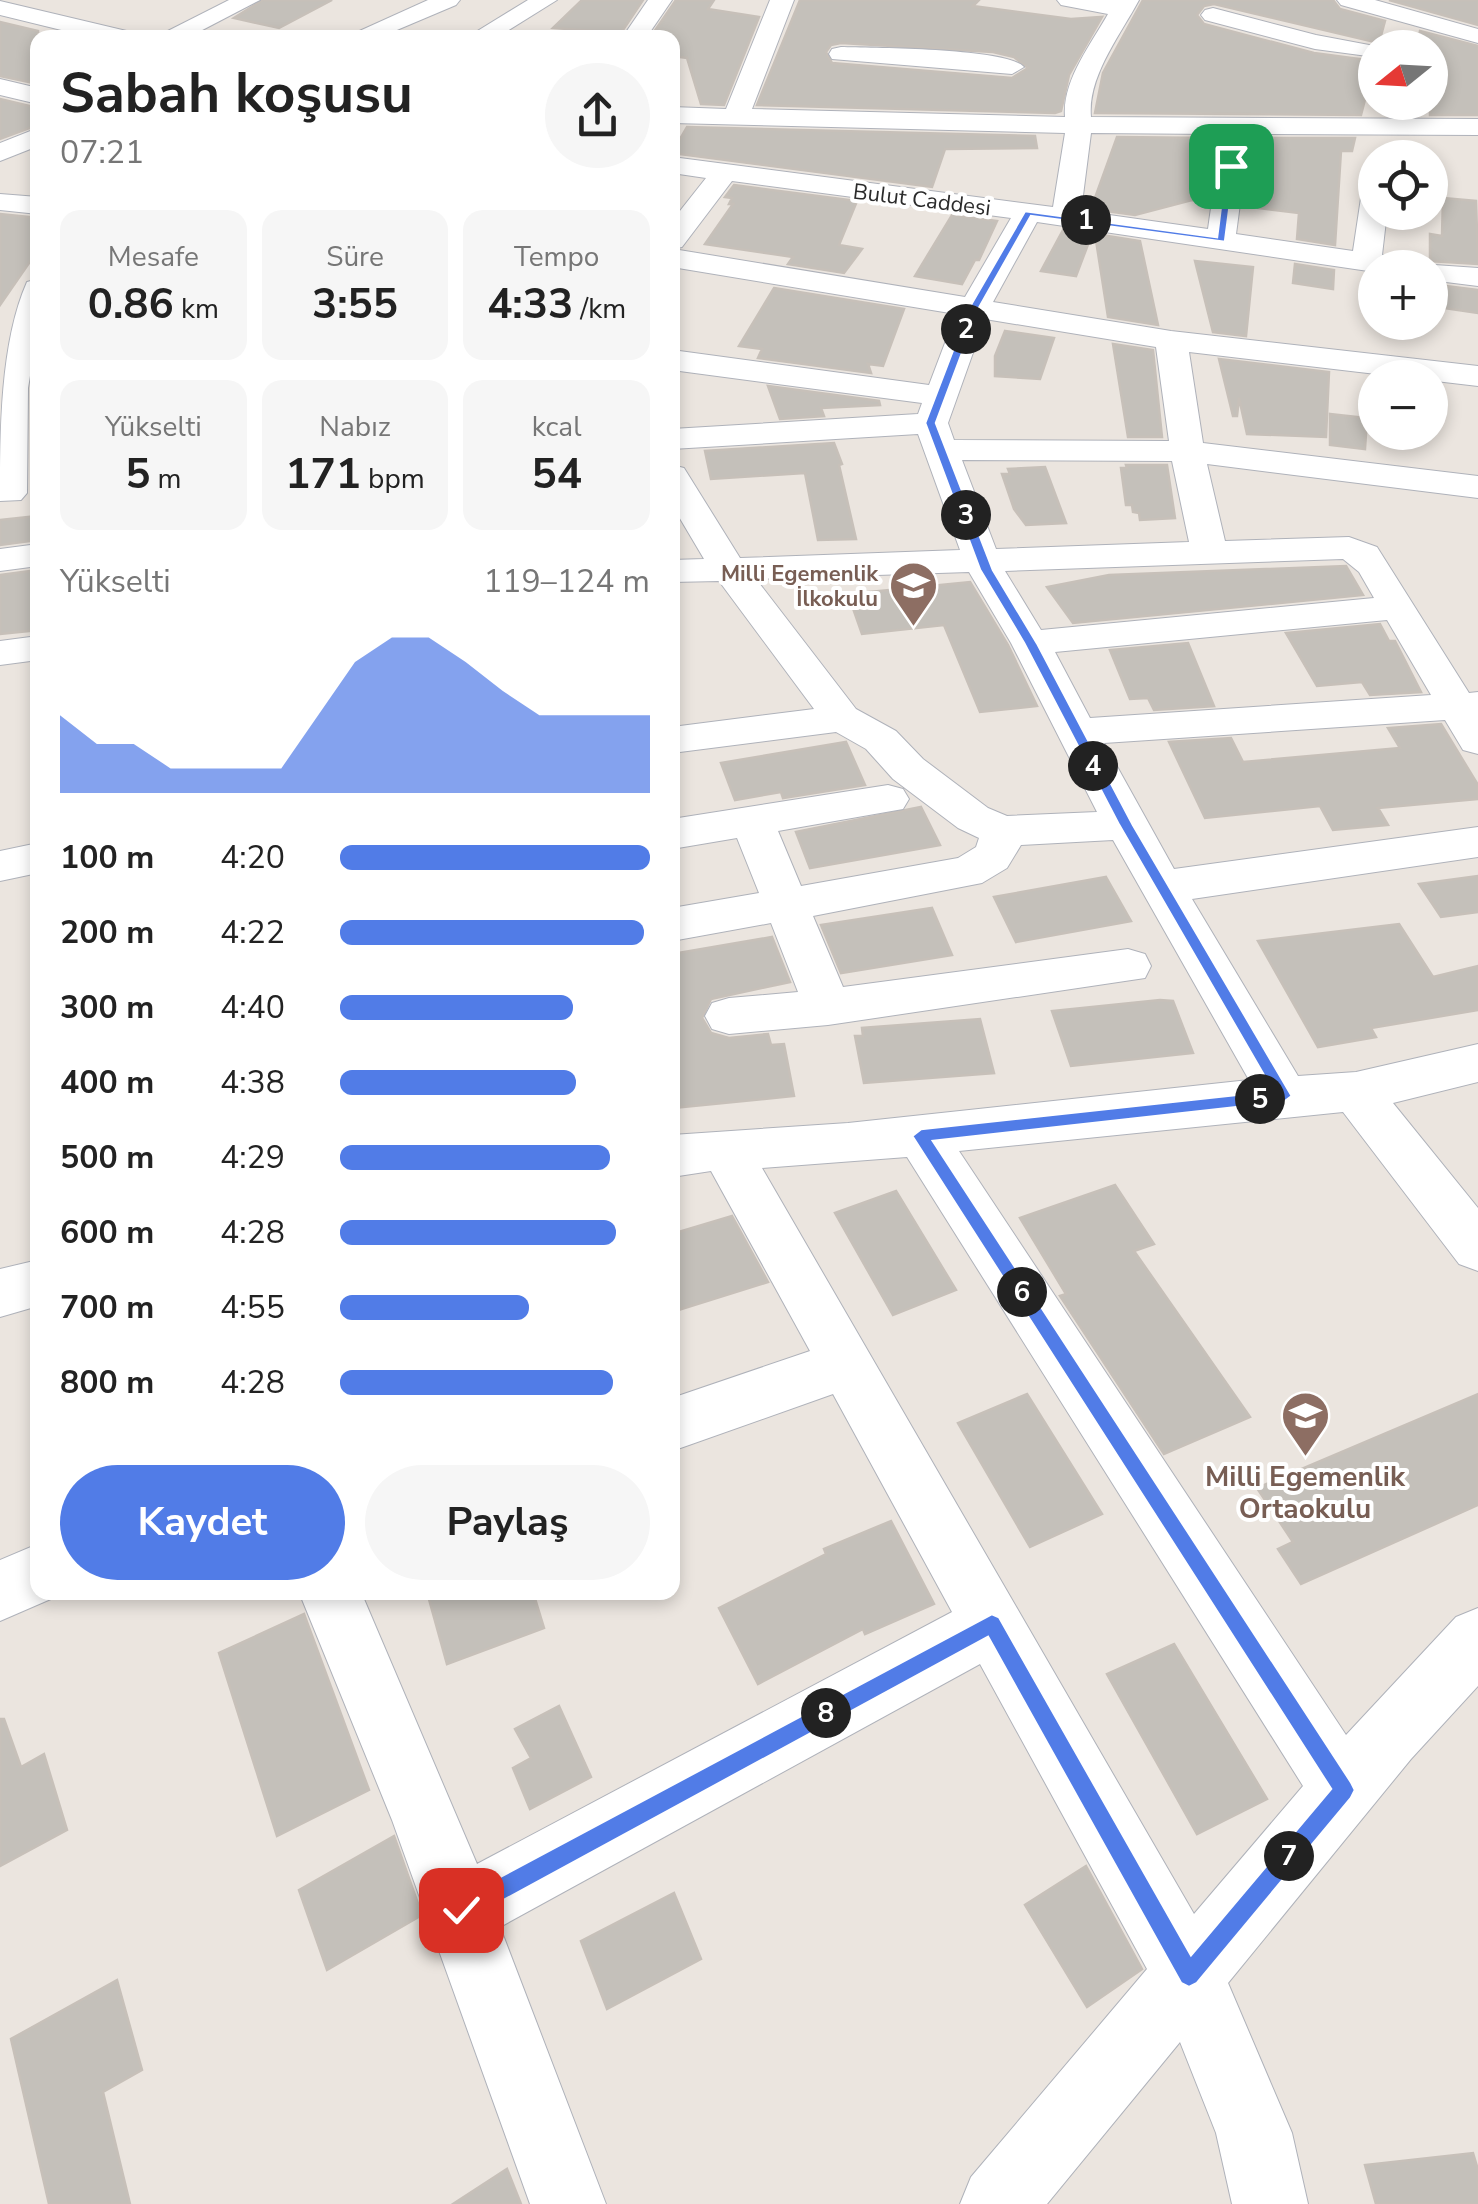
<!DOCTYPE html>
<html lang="tr">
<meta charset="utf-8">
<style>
body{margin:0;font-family:"Nunito Sans",sans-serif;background:#f6f6f6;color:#222;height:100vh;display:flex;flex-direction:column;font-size:38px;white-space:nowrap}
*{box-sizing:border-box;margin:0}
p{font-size:32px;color:#767676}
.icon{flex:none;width:55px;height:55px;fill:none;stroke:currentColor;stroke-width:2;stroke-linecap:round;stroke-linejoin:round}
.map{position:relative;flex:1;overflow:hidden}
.details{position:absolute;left:30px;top:30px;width:650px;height:1570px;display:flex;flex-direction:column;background:#fff;border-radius:20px;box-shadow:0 5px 15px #0003}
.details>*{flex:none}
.needle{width:65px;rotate:252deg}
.tools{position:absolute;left:1358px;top:30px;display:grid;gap:20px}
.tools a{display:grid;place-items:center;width:90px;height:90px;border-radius:50%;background:#fff;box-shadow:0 5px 15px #0003;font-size:50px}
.pin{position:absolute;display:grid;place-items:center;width:85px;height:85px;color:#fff;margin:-42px;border-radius:20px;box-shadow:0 5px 15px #0006}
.km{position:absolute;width:50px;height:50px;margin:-25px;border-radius:50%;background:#222;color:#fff;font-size:28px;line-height:50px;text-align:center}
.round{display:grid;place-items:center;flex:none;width:105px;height:105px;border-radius:52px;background:#f6f6f6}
.summary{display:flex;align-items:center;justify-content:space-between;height:170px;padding:0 30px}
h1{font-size:55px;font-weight:700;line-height:75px}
.metrics{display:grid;grid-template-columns:repeat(3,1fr);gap:15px;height:170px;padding:10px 30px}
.metrics div{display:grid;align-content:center;border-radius:20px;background:#f6f6f6;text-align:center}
.metrics b{font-size:42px;font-weight:700}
.metrics small{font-size:28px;font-weight:400}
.metrics p{font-size:28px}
.chart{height:280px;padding:20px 30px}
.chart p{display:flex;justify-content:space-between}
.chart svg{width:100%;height:180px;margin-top:10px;fill:#517ce7;opacity:.7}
.cta{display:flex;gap:20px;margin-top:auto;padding:20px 30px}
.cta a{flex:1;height:115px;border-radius:60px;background:#517ce7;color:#fff;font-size:40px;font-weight:700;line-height:115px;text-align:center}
.cta a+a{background:#f6f6f6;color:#222}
ul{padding:0 30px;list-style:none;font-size:32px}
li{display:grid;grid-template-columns:160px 120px 1fr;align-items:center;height:75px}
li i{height:25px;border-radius:12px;background:#517ce7}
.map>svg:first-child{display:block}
.building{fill:#c4c0ba;stroke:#c7c0b9;stroke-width:2.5;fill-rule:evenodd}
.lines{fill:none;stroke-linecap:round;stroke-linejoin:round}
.minor-casing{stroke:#afb2ba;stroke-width:2}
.minor{fill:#fff;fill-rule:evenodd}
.route{fill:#517ce7;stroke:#fff;stroke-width:2.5}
.labels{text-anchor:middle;stroke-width:8;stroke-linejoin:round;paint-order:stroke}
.far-street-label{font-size:22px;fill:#2b2b2b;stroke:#fff}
.far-education-label{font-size:22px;font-weight:bold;fill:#785e54;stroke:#fff;text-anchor:end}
.education-label{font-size:28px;font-weight:bold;fill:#785e54;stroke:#fff}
</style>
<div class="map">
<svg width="1478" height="2204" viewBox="0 0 1478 2204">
<rect width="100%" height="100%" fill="#ebe5df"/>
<g class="building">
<polygon points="263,0 332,0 279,28 234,18"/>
<polygon points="582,0 643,0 621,33 553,28"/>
<polygon points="676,0 714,0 708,9 759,17 724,105 701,104 687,58 672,56 672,37 652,35"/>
<path d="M 800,0 L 979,0 L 973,6 L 1071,19 L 1102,17 L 1069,75 L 1061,111 L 1055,113 L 757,105 ZM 841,43 L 993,52 L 1014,57 L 1028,68 L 1012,78 L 832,63 L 826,52 L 831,45 Z"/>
<polygon points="1143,0 1333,0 1340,9 1385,21 1379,43 1214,4 1204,6 1197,15 1204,24 1314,53 1375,61 1361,115 1095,113 1103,73"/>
<polygon points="1389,0 1478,0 1478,25"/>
<polygon points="0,22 38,31 38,84 0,76"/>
<polygon points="1420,31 1478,46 1478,115 1430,115 1430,48 1417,48"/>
<polygon points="0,99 38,108 38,125 0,139"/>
<polygon points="687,127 1035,136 1037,148 945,149 932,187 672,153"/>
<polygon points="1117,137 1211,138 1213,166 1208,202 1192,200 1135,215 1091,209"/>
<polygon points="1246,138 1355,138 1352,151 1341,151 1335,245 1297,239 1299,213 1243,206 1249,166"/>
<polygon points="734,185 857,201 839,245 862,249 844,273 788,264 793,257 705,244 733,204 729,204 732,198 725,197"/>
<polygon points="1443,198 1476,201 1478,264 1430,261 1430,234 1442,236"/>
<polygon points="0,214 38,218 38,250 0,305"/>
<polygon points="952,215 997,221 979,260 975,260 962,284 915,276"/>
<polygon points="1063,230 1092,234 1076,276 1041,271"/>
<polygon points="1095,234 1140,241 1158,325 1108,317"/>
<polygon points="1195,261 1253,267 1246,336 1213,332"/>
<polygon points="1295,264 1334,270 1333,289 1293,283"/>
<polygon points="1430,284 1478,290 1478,313 1430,306"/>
<polygon points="774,288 904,309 883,366 868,364 871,373 758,358 762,349 739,346"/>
<polygon points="1005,331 1054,338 1040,379 995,376 995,356"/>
<polygon points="1113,344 1153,350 1162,437 1128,437"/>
<polygon points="1219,359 1329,372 1326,437 1247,434 1239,398 1237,416 1233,416"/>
<polygon points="768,386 879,401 880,405 821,408 824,416 780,419"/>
<polygon points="1330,414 1367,418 1365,449 1330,445"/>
<polygon points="834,443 842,464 839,465 856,539 818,540 805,473 711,479 705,451"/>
<polygon points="1126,465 1167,465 1175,518 1140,520 1139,513 1133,512 1132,505 1126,505 1121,468 1127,468"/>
<polygon points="1045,467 1066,523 1026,525 1014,509 1002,474 1010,474 1008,469"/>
<polygon points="38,516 38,540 0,545 0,520"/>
<polygon points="1346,566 1363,595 1073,623 1047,587 1109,575"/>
<polygon points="38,570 38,630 0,634 0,575"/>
<polygon points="970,582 1008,645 1037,706 980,712 944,625 862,634 848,594"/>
<polygon points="1380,624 1389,641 1395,641 1421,692 1370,695 1362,682 1317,686 1286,633"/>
<polygon points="1188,643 1214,706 1154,710 1148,698 1130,699 1110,650"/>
<polygon points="1441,724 1478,785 1478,799 1378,808 1388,825 1333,830 1320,806 1205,818 1169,742 1231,738 1243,762 1400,748 1388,728"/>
<polygon points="846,742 865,785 783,798 781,792 735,800 721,763"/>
<polygon points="921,807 940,845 810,868 796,832"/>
<polygon points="1478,876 1478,912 1441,917 1419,884"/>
<polygon points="1106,877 1131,921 1016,942 994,897"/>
<polygon points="932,908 952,955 841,973 821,925"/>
<polygon points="1399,924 1433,977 1478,966 1478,1010 1371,1028 1376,1037 1318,1047 1258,941"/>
<polygon points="772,937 790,982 711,999 702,1018 711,1033 729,1038 768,1034 771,1045 784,1044 794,1096 672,1108 672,954"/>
<polygon points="1160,1000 1173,1001 1193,1053 1071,1066 1052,1011"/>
<polygon points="980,1019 994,1073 864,1083 855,1036 863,1036 862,1028"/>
<polygon points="1115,1185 1154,1244 1134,1251 1250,1417 1164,1454 1060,1296 1066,1294 1020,1218"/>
<polygon points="896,1191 956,1290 893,1315 835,1213"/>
<polygon points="732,1216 768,1282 672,1312 672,1234"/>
<polygon points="1027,1394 1102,1514 1030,1547 958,1423"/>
<polygon points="1478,1394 1478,1505 1301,1584 1278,1549 1293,1542 1257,1488"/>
<polygon points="891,1521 934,1604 865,1634 863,1629 758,1684 719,1608 826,1554 824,1549"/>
<polygon points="427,1592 533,1592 544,1628 447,1664"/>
<polygon points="304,1614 369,1790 277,1836 219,1653"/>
<polygon points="1174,1644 1267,1799 1197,1834 1107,1674"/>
<polygon points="559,1706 591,1777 530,1809 513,1768 531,1758 515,1729"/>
<polygon points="0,1719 4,1719 21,1767 44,1754 67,1830 0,1866"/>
<polygon points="394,1836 422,1915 327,1970 299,1890"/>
<polygon points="1086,1866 1142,1969 1087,2007 1025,1905"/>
<polygon points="674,1893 701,1959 607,2009 581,1941"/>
<polygon points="117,1980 142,2070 103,2092 130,2204 49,2204 11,2039"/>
<polygon points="1473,2153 1478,2170 1478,2204 1376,2204 1365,2165"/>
<polygon points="507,2169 521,2204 453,2204"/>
</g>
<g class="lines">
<defs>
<g id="minor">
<polygon points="229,0 260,0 187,38 154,38"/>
<polygon points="428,0 460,0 456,5 378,38 344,38"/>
<polygon points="528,0 557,0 496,38 466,38"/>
<polygon points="648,0 672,0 646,38 622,38"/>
<path d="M 770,0 L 794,0 L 752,109 L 1065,117 C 1062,81 1091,44 1108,14 L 1061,5 L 1057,0 L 1139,0 C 1121,34 1087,77 1091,117 L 1478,119 L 1478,135 L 1242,134 L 1245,166 L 1236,234 L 1353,251 L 1361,198 L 1375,190 L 1375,212 L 1387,212 L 1382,255 L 1420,264 L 1478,268 L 1478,286 L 1430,280 L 1430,268 L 1375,268 L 1375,272 L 1037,222 L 993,302 L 1171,331 L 1478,366 L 1478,386 L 1189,352 L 1203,443 L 1478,476 L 1478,498 L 1207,464 L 1225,541 L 1349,537 L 1377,547 L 1469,693 L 1478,692 L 1478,754 L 1463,750 L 1445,720 L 1104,743 L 1174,869 L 1478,827 L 1478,857 L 1192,899 L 1298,1076 L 1356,1072 L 1478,1044 L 1478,1082 L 1393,1103 L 1478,1208 L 1478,1271 L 1459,1264 L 1343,1112 L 959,1151 L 1346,1735 L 1456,1617 L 1478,1608 L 1478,1686 L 1411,1759 L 1228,1983 L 1292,2133 L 1308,2204 L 1232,2204 L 1216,2133 L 1180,2042 L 1047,2204 L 960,2204 L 971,2177 L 1147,1969 L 980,1664 L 500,1927 L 606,2204 L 530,2204 L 392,1820 L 299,1592 L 361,1592 L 477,1864 L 952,1612 L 833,1394 L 672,1451 L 672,1398 L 810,1351 L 711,1171 L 672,1177 L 672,1135 L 848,1123 L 1249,1080 L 1113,840 L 1021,845 L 1007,868 L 982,883 L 813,916 L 843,987 L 1128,949 L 1145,954 L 1151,966 L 1145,978 L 828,1025 L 729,1034 L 712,1029 L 705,1016 L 712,1003 L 729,998 L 798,992 L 771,923 L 672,941 L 672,908 L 759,893 L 737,838 L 672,849 L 672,819 L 888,785 L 903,789 L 909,799 L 903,809 L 778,831 L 801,886 L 958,858 L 976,847 L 979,838 L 958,828 L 893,779 L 866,749 L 836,732 L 672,753 L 672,727 L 814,709 L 719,581 L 672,582 L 672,560 L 704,559 L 672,505 L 672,465 L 684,468 L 740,558 L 960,550 L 918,434 L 672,449 L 672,429 L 918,414 L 922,403 L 672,370 L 672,350 L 929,385 L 956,314 L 672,267 L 672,221 L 706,178 L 672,173 L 672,157 L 1053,207 L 1065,133 L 672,123 L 672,107 L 726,109 ZM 1091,133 L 1215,134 L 1217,166 L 1208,229 L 1081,211 ZM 732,181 L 1011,218 L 965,297 L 673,249 L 682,247 ZM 985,319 L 1156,347 L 1169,441 L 954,440 L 948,423 ZM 962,460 L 1172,461 L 1189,542 L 996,549 ZM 1343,559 L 1359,572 L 1374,598 L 1041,630 L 1005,571 ZM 969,572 L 1011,643 L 1097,812 L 1007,816 L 988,808 L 923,759 L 896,731 L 856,709 L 756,579 ZM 1387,620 L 1431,695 L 1090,718 L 1055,652 ZM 907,1157 L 1303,1786 L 1194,1914 L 762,1168 Z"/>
<polygon points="1337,0 1375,0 1478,29 1478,43 1341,5"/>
<polygon points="0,1 135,33 138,38 94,38 0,15"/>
<polygon points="1213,8 1316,35 1385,48 1375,48 1375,57 1315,49 1205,20 1201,15 1205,10"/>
<path d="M 841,47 C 873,48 1007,48 1024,67 L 1012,74 L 832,59 L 829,54 L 832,49 Z"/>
<polygon points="0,79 38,88 38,104 0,95"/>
<polygon points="38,128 38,146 0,161 0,143"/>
<polygon points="0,194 38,197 38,214 0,210"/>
<path d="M 38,279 L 38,327 L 28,388 L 27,493 L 21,500 L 0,501 C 0,431 0,343 27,282 Z"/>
<polygon points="38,544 38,566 0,571 0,549"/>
<polygon points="38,636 38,660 0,665 0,641"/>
<polygon points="38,843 38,873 0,881 0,851"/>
<polygon points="38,1260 38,1306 0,1317 0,1269"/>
<polygon points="38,1544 38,1592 60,1595 0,1621 0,1560"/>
</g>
</defs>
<use href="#minor" class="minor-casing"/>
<use href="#minor" class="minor"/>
</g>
<polygon class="route" points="1231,163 1235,166 1225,242 1031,216 979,308 936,423 993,570 1037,643 1133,825 1292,1096 1284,1102 933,1141 1351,1782 1355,1790 1351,1798 1197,1983 1189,1987 1181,1983 988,1637 469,1919 461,1922 453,1919 449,1910 453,1902 992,1614 999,1617 1191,1955 1331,1789 912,1136 921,1129 1273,1091 1119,825 1024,643 980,570 925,423 969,308 1025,211 1217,237 1226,166"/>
<defs>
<symbol id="school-pin" viewBox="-11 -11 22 30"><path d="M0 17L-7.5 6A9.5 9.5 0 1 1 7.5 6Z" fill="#8d6e63" stroke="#fff"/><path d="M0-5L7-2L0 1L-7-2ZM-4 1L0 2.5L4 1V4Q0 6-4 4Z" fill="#fff"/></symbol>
</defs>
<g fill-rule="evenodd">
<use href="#school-pin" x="886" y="558" width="55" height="75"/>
<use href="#school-pin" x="1278" y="1388" width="55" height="75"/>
</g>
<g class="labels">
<g class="far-street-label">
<text transform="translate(922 199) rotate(7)" y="8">Bulut Caddesi</text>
</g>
<g class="far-education-label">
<text x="878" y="581">Milli Egemenlik<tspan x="878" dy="25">İlkokulu</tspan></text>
</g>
<g class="education-label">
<text x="1305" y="1486">Milli Egemenlik<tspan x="1305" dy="32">Ortaokulu</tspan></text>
</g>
</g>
</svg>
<div class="tools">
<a><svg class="needle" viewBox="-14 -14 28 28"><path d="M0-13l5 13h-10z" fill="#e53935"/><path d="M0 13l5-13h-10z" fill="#767676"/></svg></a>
<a><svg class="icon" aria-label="locate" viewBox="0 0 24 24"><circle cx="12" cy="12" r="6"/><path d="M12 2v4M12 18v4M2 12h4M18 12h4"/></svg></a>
<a>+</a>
<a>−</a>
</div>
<div class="pin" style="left:1231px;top:166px;background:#1e9e55"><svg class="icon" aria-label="arrive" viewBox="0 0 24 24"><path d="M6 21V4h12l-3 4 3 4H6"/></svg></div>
<div class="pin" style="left:461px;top:1910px;background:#d93025"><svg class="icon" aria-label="check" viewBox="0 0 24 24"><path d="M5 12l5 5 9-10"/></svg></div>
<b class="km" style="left:1086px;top:220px">1</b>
<b class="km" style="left:966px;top:329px">2</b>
<b class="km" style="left:966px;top:515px">3</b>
<b class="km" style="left:1093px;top:766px">4</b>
<b class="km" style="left:1260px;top:1099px">5</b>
<b class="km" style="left:1022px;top:1292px">6</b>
<b class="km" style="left:1289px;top:1856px">7</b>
<b class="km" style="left:826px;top:1713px">8</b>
<section class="details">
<div class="summary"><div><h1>Sabah koşusu</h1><p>07:21</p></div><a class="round"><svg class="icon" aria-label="share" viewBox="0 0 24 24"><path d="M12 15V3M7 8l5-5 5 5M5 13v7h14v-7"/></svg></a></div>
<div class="metrics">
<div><p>Mesafe</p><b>0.86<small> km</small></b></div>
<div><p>Süre</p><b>3:55</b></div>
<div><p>Tempo</p><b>4:33<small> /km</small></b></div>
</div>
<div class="metrics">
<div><p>Yükselti</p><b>5<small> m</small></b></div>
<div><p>Nabız</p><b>171<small> bpm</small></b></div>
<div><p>kcal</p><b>54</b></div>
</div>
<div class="chart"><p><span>Yükselti</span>119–124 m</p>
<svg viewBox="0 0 160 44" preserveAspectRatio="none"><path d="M0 44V25L10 32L20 32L30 38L40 38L50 38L60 38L70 25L80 12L90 6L100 6L110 12L120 19L130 25L140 25L150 25L160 25V44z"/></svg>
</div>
<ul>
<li><b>100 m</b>4:20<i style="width:100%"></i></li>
<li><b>200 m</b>4:22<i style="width:98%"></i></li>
<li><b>300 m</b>4:40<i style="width:75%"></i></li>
<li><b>400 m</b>4:38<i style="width:76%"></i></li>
<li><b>500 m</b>4:29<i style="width:87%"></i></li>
<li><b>600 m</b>4:28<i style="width:89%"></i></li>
<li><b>700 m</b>4:55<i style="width:61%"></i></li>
<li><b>800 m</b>4:28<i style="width:88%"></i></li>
</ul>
<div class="cta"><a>Kaydet</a><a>Paylaş</a></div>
</section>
</div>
